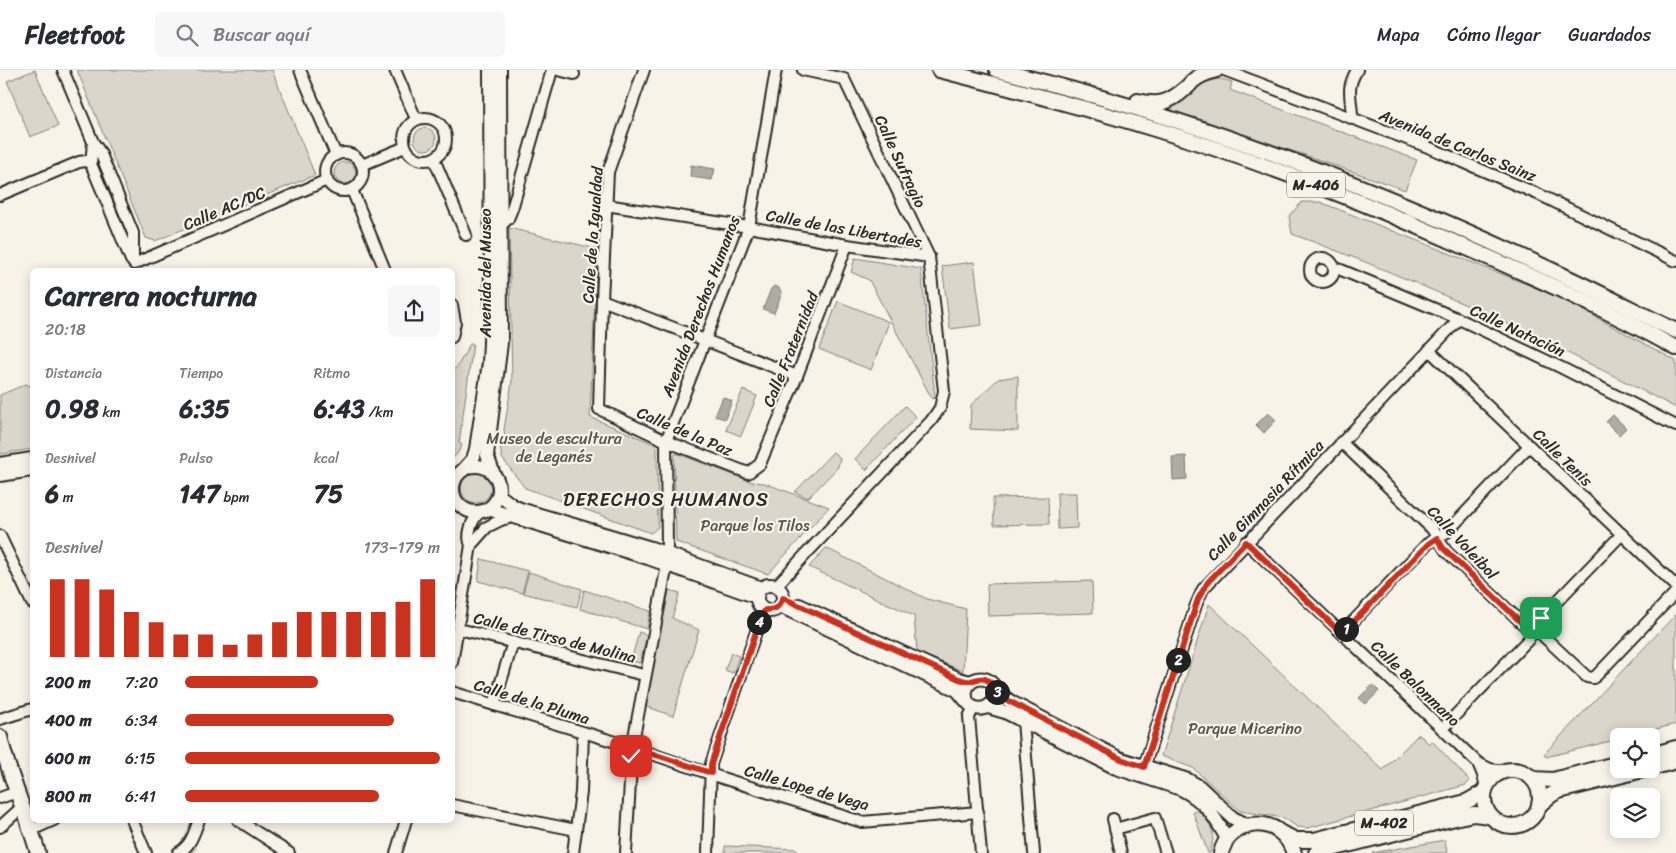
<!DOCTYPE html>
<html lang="es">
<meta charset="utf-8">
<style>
body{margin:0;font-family:Sriracha,sans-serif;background:#f7f7f7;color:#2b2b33;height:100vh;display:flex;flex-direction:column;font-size:19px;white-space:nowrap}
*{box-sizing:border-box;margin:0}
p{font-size:16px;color:#7c7c81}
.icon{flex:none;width:28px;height:28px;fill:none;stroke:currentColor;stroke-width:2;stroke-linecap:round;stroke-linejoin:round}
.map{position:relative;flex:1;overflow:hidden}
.drawer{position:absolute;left:30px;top:198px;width:425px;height:555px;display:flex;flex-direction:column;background:#fff;border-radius:8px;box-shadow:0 2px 12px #0003}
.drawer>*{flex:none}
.tools{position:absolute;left:1610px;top:658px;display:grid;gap:10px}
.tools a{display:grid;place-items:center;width:50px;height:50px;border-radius:8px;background:#fff;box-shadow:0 2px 12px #0003;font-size:25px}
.pin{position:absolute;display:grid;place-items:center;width:42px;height:42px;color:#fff;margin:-21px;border-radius:10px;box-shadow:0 2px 8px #0006}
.km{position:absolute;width:25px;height:25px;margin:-12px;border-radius:50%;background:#222;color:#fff;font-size:14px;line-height:25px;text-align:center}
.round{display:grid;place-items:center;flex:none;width:52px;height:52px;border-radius:8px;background:#f7f7f7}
.summary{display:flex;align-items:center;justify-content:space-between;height:85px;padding:0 15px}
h1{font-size:28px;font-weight:700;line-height:38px}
.metrics{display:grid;grid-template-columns:repeat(3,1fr);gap:8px;height:85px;padding:5px 15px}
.metrics div{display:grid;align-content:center}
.metrics b{font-size:25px;font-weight:700}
.metrics small{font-size:14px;font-weight:400}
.metrics p{font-size:14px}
.chart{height:140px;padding:10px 15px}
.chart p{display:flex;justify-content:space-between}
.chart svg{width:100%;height:90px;margin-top:5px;stroke:#c8321e;stroke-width:6}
ul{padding:0 15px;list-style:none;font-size:16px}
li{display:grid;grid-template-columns:80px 60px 1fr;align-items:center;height:38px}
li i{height:12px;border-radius:6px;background:#c8321e}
header{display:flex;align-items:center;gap:30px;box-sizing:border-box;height:70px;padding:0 25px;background:#fff;border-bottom:1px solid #e1e1e2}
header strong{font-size:24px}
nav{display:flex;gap:28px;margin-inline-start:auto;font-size:18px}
.search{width:350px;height:45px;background:#f7f7f7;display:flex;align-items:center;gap:12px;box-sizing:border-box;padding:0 18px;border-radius:8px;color:#7c7c81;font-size:19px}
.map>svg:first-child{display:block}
.green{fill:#dad6cc;stroke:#82807c}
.water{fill:#afaca4;stroke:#7a7874}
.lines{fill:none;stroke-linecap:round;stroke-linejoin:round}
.minor-tunnel{stroke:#cecbc2;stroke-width:10;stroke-dasharray:10 5;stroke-linecap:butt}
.minor-casing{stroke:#2b2b2b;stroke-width:14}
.major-casing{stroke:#2b2b2b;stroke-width:16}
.highway-casing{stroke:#2b2b2b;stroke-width:18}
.minor{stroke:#f7f3e8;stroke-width:10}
.major{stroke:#f7f3e8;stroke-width:12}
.highway{stroke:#f7f3e8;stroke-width:14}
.route-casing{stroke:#fff;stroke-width:10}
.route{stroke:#c8321e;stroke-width:6}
.labels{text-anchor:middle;stroke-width:4.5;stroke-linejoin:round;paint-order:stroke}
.shield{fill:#f7f3e8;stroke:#686764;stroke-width:1}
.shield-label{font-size:15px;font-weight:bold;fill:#2b2b2b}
.street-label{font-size:16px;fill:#2b2b2b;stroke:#f7f3e8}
.park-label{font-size:16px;fill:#575653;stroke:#f7f3e8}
.quarter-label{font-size:19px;letter-spacing:1px;fill:#2b2b2b;stroke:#f7f3e8}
</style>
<header>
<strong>Fleetfoot</strong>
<div class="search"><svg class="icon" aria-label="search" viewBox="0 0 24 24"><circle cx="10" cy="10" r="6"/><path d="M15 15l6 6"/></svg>Buscar aquí</div>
<nav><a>Mapa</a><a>Cómo llegar</a><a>Guardados</a></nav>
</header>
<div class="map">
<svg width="1676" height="783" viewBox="0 0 1676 783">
<rect width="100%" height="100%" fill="#f7f3e8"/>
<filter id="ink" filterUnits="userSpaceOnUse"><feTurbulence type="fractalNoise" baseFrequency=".02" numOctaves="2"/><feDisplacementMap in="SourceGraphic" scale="10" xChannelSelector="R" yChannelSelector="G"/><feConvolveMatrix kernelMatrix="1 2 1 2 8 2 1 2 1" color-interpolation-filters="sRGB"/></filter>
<g filter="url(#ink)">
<g class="green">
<polygon points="35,0 58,56 30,67 7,11"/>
<polygon points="77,0 272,0 315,105 155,171 146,168"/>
<polygon points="1222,9 1232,12 1230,20 1417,90 1405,120 1305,85 1204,54 1165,37 1188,24 1206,10"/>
<circle cx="425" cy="69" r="11"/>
<circle cx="345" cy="103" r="11"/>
<path d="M 1302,132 L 1320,132 L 1559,227 L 1676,291 L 1676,338 C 1552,273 1424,212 1292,164 L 1289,146 Z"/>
<polygon points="509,158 597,179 590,347 654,374 657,378 658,457 651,463 525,418 502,388 500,377 505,369 504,359 512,312"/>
<polygon points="855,188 921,199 935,327 932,329 869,210 851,202"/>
<polygon points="974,192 982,255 950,259 942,196"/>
<polygon points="838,231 889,252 871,300 819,279"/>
<polygon points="470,274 473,274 459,373 462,375 457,384 453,388 453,300 457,297"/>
<polygon points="1018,306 1018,361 970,359 971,335 998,309"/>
<polygon points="26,314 32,317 32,379 0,384 0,325"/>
<polygon points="743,320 757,326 741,366 726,360"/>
<polygon points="905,336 916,347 866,400 855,389"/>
<polygon points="833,382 840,388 838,397 808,428 795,422"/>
<polygon points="676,383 752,412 764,413 829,437 768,504 676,472 674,386"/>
<circle cx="476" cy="418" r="15"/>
<polygon points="1057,423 1076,423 1077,458 1058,459"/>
<polygon points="1048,427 1049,454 994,455 993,428"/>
<polygon points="826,478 927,529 966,539 963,601 917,582 914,546 809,497"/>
<polygon points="481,489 528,501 522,523 478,511"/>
<polygon points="529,502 582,519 577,537 523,523"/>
<polygon points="1092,511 1093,543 988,546 987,514"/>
<polygon points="584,520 650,541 647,559 580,539"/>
<polygon points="669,520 680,523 672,548 699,560 673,646 645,636"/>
<polygon points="1209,534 1383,700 1419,664 1429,674 1432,671 1470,711 1466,715 1308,758 1297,757 1284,748 1240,741 1193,698 1161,686"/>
<polygon points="1676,544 1676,654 1629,666 1619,666 1619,669 1546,687 1544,684"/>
<polygon points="639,562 647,565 640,593 631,591"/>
<polygon points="731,583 739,586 733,603 725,600"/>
<path d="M 1197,740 C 1213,755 1216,762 1210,783 L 1208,783 L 1193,742 Z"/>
<polygon points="1445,770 1447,783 1372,783"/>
<polygon points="725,776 797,779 797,783 725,783"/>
</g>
<g class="water">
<polygon points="691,95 715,99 712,110 690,107"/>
<polygon points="774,216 779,218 782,223 774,243 763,239 771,219"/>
<polygon points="723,327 732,331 725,349 715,346"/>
<polygon points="1268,343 1276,350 1264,363 1256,355"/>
<polygon points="1613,345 1626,358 1619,365 1606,352"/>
<polygon points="1186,386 1187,409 1173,410 1172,387"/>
<polygon points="1372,615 1379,621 1366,634 1359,628"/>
</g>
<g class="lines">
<polyline class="minor-tunnel" points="186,777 196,783"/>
<defs>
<g id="minor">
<polyline points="63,0 93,72 100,82 133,163 133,192"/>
<polyline points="300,0 336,85"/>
<polyline points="395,0 416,49"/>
<polyline points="558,0 574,4"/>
<polyline points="644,0 608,102 602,230 599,339 666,371 748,403 760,394 797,306 847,175"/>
<polyline points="1224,0 1428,77 1540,125 1676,191"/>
<circle cx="425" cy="69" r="21"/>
<path d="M 1352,48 C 1352,27 1345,20 1357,0"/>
<polyline points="93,72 91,94 131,190"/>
<circle cx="344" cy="102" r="19"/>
<polyline points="434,89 466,165"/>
<polyline points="362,95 405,77"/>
<polyline points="352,120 385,200"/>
<polyline points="0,125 79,92 86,91 91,94"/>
<polyline points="606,135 749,157 847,175 929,187"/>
<polyline points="501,155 508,149 512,139 552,0"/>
<circle cx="1322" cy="200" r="12"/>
<polyline points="134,194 327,110"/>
<polyline points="1334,197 1459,249 1562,298 1676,356"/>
<polyline points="602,230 797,306"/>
<polyline points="452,235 455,252 452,267"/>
<polyline points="1429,280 1676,516"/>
<polyline points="1341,372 1432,459 1446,481 1523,554 1541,564 1587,607 1593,608 1596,606 1676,522"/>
<polyline points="0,466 32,533"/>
<polyline points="1246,472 1478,693 1490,699 1503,701"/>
<polyline points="471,475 487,457 501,450 512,447"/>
<polyline points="665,483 667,477 666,371 749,157 776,0"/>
<polyline points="776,516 931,351 940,338 944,321 929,187 844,9 803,0"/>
<polyline points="459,559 644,605"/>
<polyline points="1342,563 1427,474 1447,462 1529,376"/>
<path d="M 452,593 L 471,475 C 466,465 472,449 480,442"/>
<polyline points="452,622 632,677 722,708 862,752 978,742"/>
<polyline points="494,635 513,572"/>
<polyline points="974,637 969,647 981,783"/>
<polyline points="0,649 32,639"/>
<polyline points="1023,651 1034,783"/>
<polyline points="1442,659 1528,570 1541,548 1622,464"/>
<polyline points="1478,693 1483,705 1486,717"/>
<polyline points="1144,697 1196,535 1203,519 1459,249"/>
<polyline points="0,728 17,722"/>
<polyline points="452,735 576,760"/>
<polyline points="1113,749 1121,783"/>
<polyline points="132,750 146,783"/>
<polyline points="238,750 289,783"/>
<polyline points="0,757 22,737"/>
<polyline points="1115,759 1155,748 1166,783"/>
<polyline points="32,760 54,750"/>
<path d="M 178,783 C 191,776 194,763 199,750"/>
<polyline points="396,783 406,750"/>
<polyline points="573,783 581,722 583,663"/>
<polyline points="626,783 632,677 667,495"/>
<polyline points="708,783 711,694 761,547 765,540"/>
</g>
<g id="major">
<polyline points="0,394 32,389"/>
<circle cx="476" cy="419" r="23"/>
<polyline points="463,400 473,389 476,379 489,293 491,250 490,0"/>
<polyline points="0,405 32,400"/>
<polyline points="494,405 487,385 501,273 500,0"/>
<polyline points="499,425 512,435 520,439 651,478 761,518"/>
<polyline points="488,439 648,488 757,527"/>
<circle cx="770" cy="528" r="13"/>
<polyline points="799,535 959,609 970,612"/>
<path d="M 780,536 L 957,620 C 962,625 967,634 973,637 C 985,643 998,632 995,620 C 990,600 959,608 967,631"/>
<polyline points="995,620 1011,632 1121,689 1188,710 1200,717 1233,748 1247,755"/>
<path d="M 988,637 L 1005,642 L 1116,698 L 1181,719 C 1206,732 1214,745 1227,769"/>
</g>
<g id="highway">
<path d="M 939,0 C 1013,19 1088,38 1161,61 C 1265,93 1366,133 1465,177 C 1536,208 1608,240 1676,278"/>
<path d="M 997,0 C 1187,46 1371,115 1547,198 C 1591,218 1633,240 1676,261"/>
<path d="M 1138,31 C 1159,36 1169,33 1186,18 C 1189,16 1191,12 1194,10 C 1200,5 1209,2 1216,0"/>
<path d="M 0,667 C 9,707 27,744 38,783"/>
<polyline points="1651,685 1676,678"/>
<polyline points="1651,698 1676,691"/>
<circle cx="1512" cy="728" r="28"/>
<polyline points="1533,709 1553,710 1619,693"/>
<polyline points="1539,735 1551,725 1559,721 1647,699"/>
<polyline points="1283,764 1296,770 1314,770 1466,732 1484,722"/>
<path d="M 1221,783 C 1227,757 1260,745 1281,763 C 1288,768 1291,775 1294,783"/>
<polyline points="1316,783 1459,747 1474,744 1490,746"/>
</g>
</defs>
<use href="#minor" class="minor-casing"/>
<use href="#major" class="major-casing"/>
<use href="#highway" class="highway-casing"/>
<use href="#minor" class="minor"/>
<use href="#major" class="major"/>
<use href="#highway" class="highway"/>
</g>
</g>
<g class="lines" filter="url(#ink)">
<defs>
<path id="route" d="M 631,686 L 632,677 L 711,703 L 711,694 L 761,547 L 765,540 C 775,540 779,538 783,528 L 959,609 C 963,610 968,612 971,611 C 978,609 983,606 990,612 C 995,616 998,623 1003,628 L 1121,689 L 1144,697 L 1198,529 L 1208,512 L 1246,472 L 1342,564 L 1428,474 L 1437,468 L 1443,478 L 1523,554 L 1534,560 L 1541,548"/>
</defs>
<use href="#route" class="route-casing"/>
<use href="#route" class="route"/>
</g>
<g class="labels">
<g class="shield">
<rect x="1287" y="102.5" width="58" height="25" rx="4"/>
<rect x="1355" y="740.5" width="58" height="25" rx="4"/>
</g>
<g class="shield-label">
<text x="1316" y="120">M-406</text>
<text x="1384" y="758">M-402</text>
</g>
<g class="street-label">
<text transform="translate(1458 75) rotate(22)" y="6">Avenida de Carlos Sainz</text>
<text transform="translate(901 91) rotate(65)" y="6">Calle Sufragio</text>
<text transform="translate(224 138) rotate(-23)" y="6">Calle AC/DC</text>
<text transform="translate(844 158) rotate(10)" y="6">Calle de las Libertades</text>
<text transform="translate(592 165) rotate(-86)" y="6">Calle de la Igualdad</text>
<text transform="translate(485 203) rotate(-90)" y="6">Avenida del Museo</text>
<text transform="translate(700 236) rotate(-69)" y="6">Avenida Derechos Humanos</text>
<text transform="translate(1518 260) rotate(25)" y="6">Calle Natación</text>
<text transform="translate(790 279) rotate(-68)" y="6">Calle Fraternidad</text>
<text transform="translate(685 361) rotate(23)" y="6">Calle de la Paz</text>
<text transform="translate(1563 387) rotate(44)" y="6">Calle Tenis</text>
<text transform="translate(1265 430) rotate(-46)" y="6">Calle Gimnasia Rítmica</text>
<text transform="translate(1463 472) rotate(47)" y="6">Calle Voleibol</text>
<text transform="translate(555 567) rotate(14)" y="6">Calle de Tirso de Molina</text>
<text transform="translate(1416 613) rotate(44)" y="6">Calle Balonmano</text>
<text transform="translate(532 631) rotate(17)" y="6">Calle de la Pluma</text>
<text transform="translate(807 717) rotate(16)" y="6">Calle Lope de Vega</text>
</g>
<g class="park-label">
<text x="554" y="374">Museo de escultura<tspan x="554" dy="18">de Leganés</tspan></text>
<text x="755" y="461">Parque los Tilos</text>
<text x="1245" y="664">Parque Micerino</text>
</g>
<g class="quarter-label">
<text x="666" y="436">DERECHOS HUMANOS</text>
</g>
</g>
</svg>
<div class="tools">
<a><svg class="icon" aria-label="locate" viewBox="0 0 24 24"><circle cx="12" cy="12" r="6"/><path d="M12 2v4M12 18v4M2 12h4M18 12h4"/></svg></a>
<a><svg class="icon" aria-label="layers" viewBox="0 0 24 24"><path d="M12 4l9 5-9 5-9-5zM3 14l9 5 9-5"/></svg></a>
</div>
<div class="pin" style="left:1541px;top:548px;background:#1e9e55"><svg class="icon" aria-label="arrive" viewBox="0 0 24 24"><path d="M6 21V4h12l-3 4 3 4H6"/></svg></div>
<div class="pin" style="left:631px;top:686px;background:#d93025"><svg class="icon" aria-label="check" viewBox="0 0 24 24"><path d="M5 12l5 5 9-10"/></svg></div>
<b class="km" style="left:1346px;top:559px">1</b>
<b class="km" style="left:1178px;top:590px">2</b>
<b class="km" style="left:997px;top:622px">3</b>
<b class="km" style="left:759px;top:552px">4</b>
<section class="drawer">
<div class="summary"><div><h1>Carrera nocturna</h1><p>20:18</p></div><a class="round"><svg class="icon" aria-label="share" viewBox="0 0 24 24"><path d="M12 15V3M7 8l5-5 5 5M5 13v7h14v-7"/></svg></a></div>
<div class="metrics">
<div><p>Distancia</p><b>0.98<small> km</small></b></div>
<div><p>Tiempo</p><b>6:35</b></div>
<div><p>Ritmo</p><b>6:43<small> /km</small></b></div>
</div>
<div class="metrics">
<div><p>Desnivel</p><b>6<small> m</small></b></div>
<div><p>Pulso</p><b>147<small> bpm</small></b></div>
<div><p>kcal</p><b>75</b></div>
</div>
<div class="chart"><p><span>Desnivel</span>173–179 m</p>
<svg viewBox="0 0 160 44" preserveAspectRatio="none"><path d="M5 44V6M15 44V6M25 44V11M35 44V22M45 44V27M55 44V33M65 44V33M75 44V38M85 44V33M95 44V27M105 44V22M115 44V22M125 44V22M135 44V22M145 44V17M155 44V6"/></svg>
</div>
<ul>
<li><b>200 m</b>7:20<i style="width:52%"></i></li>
<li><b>400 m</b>6:34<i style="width:82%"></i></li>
<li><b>600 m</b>6:15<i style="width:100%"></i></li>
<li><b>800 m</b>6:41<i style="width:76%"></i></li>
</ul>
</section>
</div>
